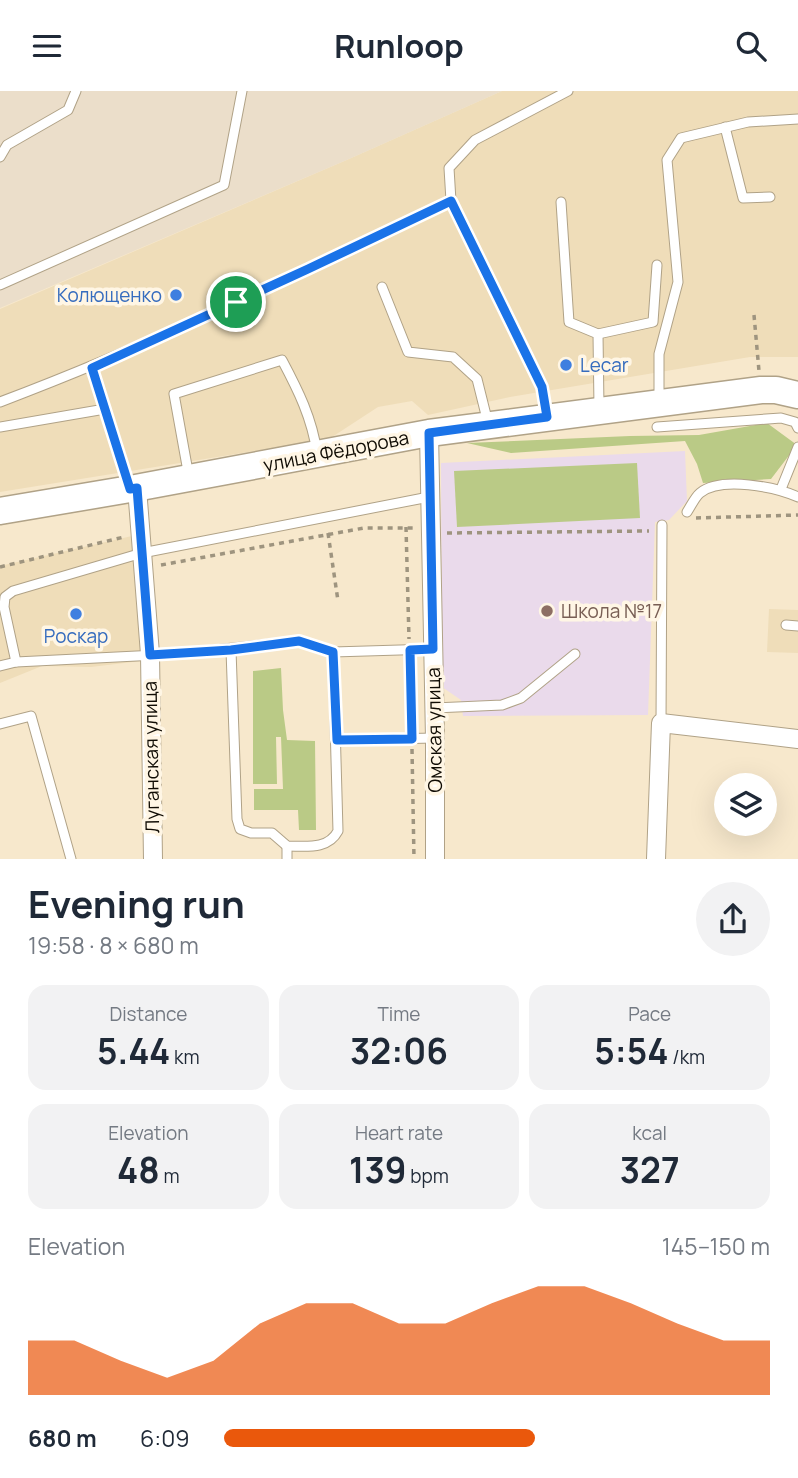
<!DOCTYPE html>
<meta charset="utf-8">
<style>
body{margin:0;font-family:Manrope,sans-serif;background:#f2f2f3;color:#1f2937;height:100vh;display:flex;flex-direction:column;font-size:26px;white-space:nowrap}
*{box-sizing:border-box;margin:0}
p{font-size:23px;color:#747a83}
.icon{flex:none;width:38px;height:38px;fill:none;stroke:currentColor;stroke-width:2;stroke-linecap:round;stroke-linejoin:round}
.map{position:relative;height:768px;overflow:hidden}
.drawer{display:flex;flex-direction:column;background:#fff;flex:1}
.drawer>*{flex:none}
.fabs{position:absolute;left:714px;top:682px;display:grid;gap:14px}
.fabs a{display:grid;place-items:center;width:63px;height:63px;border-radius:50%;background:#fff;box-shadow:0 7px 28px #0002;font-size:35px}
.pin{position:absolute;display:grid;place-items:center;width:60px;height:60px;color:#fff;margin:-30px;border:4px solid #fff;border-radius:50%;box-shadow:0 2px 7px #0007}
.round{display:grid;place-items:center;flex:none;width:74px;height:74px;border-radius:37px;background:#f2f2f3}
.overview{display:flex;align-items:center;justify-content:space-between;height:119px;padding:0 28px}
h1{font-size:38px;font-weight:700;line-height:52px}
.figures{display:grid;grid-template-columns:repeat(3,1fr);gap:10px;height:119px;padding:7px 28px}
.figures div{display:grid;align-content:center;border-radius:18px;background:#f2f2f3;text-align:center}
.figures b{font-size:35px;font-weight:700}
.figures small{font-size:19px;font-weight:400}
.figures p{font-size:19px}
.chart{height:196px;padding:14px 28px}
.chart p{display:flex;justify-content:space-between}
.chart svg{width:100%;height:126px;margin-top:7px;fill:#ea580c;opacity:.7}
ul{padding:0 28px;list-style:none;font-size:23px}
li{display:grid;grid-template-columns:112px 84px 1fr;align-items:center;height:52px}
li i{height:18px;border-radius:9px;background:#ea580c}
header{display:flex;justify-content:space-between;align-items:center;height:91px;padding:0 28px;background:#fff;font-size:32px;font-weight:700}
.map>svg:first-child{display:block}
.built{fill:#efddb9}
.industrial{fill:#ebdeca}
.education{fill:#eadaeb}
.green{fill:#baca86}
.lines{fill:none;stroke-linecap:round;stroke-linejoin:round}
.lane-casing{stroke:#b0a287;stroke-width:11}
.street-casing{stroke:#b0a287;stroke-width:20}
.secondary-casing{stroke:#b0a287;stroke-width:29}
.path{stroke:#9e947f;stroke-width:3.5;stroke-dasharray:5 5;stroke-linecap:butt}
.lane{stroke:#fff;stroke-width:9}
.street{stroke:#fff;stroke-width:18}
.secondary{stroke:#fff;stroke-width:26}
.route-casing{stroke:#fff;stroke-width:14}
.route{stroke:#1a73e8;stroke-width:9}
.shop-dot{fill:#3f7fe0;stroke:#fff6e5;stroke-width:2.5}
.education-dot{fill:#8d6e63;stroke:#fff6e5;stroke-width:2.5}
.labels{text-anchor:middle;stroke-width:7;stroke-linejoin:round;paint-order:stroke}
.shop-label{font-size:19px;fill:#366cbe;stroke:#fff6e5;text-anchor:end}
.street-label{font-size:19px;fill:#100c04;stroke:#fff6e5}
.education-label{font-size:19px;fill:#785e54;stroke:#fff6e5;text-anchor:start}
</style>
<header><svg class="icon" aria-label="menu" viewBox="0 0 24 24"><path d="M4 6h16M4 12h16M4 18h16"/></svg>Runloop<svg class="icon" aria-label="search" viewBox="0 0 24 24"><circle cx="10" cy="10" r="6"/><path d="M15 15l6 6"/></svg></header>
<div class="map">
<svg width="798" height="768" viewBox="0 0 798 768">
<rect width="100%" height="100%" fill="#f7e8cc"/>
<g class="built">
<polygon points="502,0 798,0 798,266 750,266 510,306 428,324 412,310 378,316 329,348 0,401 0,218 349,68"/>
<polygon points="132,445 141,570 91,576 42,575 0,592 0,475"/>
<polygon points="769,518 798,519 798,562 767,561"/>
</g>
<polygon class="industrial" points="0,0 502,0 349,68 0,217"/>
<polygon class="education" points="685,360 687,410 669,429 655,431 648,624 463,625 461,609 442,596 441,372"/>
<g class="green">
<polygon points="767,332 797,354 771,388 703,392 697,373 685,350 511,362 467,352 630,345 699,344"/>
<polygon points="637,372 640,427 457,436 454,380"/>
<polygon points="281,577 283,619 287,649 315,650 316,739 299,739 298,719 254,719 254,698 283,698 281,646 276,646 277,693 253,693 253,580"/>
</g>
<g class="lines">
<defs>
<g id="lane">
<polyline points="725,36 743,107 770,106"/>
<polyline points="0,66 7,54 68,19 76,0"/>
<polyline points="451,110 543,296 546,324"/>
<polyline points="561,111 569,231 598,243 599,317"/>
<polyline points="0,194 224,94 242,0"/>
<polyline points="382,196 408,261 453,266 477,288 488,332"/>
<polyline points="598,243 653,231 657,174"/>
<polyline points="92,277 129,397"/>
<polyline points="659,308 659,263 678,191 667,69 681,47 748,31 798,28"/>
<path d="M 0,311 C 154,253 303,181 451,110 L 449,77 L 475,49 L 568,0"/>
<polyline points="0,336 105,318"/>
<polyline points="657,336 781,327 795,331 798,337"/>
<path d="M 189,386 L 174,303 L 282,269 C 298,299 312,327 317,362"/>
<polyline points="781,398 798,356"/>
<path d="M 687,421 C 691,415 695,406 700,402 C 721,385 776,396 798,406"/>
<polyline points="786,534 798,535"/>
<path d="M 231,559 L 237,728 L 240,738 L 251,742 L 272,742 L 287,755 C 306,755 328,759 338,740 L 333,561"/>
<polyline points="16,571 4,516 5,506 13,500 142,462 429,406"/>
<polyline points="0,575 16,571 177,563 299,550 333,561 433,558"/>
<polyline points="434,617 502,614 521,607 575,563"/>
<polyline points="661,632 662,434"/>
<polyline points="0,633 31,625 71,768"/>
<polyline points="337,649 435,647"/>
<polyline points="287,768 287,755"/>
</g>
<g id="street">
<polyline points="429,342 435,647 435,768"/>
<polyline points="137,397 150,563 153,768"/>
<polyline points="656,768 661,632 798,648"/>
</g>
<polyline id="secondary" points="0,420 130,398 429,342 761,299 776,299 798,304"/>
</defs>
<use href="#lane" class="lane-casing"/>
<use href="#street" class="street-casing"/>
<use href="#secondary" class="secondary-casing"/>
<g class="path">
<polyline points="754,224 759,280"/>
<polyline points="696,427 798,424"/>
<polyline points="406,436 409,548"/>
<polyline points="328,442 338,510"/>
<polyline points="447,442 649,440"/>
<polyline points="161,474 364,437 416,437"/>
<polyline points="0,476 124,446"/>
<polyline points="410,570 412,636"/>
<polyline points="412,658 414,768"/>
</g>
<use href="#lane" class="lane"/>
<use href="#street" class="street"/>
<use href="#secondary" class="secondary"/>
</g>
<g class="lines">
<defs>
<polygon id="route" points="451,110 542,296 547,326 429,342 433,558 410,559 412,648 337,649 333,561 299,550 231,559 150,564 137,397 130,398 92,277 308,178"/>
</defs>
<use href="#route" class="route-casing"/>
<use href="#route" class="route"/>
</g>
<g class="shop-dot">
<circle cx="176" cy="204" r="7"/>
<circle cx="566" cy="274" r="7"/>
<circle cx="76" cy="523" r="7"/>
</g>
<circle class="education-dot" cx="547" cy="520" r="7"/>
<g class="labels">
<g class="shop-label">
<text x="162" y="211">Колющенко</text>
<text x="580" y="281" text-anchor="start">Lecar</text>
<text x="76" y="552" text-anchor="middle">Роскар</text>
</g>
<g class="street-label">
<text transform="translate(336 360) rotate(-11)" y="7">улица Фёдорова</text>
<text transform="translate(434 639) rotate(-91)" y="7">Омская улица</text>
<text transform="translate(151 666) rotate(-91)" y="7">Луганская улица</text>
</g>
<g class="education-label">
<text x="561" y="527">Школа №17</text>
</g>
</g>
</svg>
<div class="fabs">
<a><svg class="icon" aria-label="layers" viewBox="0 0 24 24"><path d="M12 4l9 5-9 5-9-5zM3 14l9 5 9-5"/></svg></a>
</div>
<div class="pin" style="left:236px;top:211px;background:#1e9e55"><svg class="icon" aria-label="arrive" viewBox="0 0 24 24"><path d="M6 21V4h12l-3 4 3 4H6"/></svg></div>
</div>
<section class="drawer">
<div class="overview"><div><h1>Evening run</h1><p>19:58 · 8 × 680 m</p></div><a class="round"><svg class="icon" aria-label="share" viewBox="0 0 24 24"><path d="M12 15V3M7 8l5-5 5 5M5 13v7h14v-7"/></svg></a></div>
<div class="figures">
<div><p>Distance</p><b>5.44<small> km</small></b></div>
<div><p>Time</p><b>32:06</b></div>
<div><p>Pace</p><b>5:54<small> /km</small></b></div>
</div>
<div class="figures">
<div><p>Elevation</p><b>48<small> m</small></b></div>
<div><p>Heart rate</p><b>139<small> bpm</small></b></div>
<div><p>kcal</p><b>327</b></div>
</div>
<div class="chart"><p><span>Elevation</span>145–150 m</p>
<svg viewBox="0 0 160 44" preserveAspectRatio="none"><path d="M0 44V25L10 25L20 32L30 38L40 32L50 19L60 12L70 12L80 19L90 19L100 12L110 6L120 6L130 12L140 19L150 25L160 25V44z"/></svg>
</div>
<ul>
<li><b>680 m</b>6:09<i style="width:57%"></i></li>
</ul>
</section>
